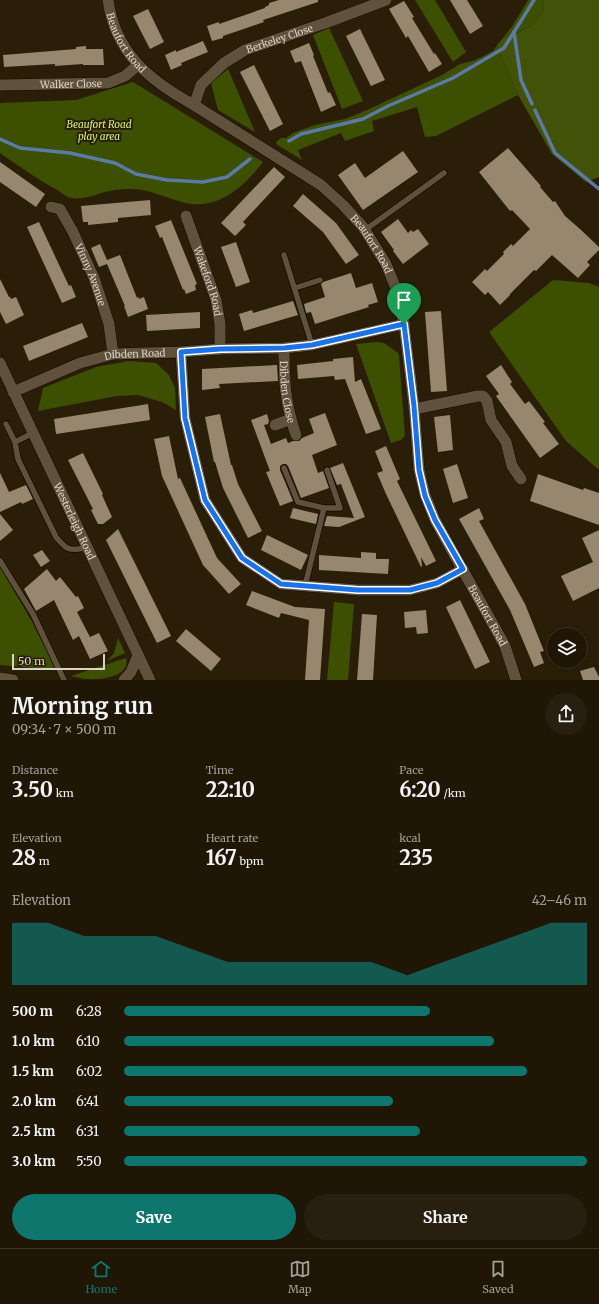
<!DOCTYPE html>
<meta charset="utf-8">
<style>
body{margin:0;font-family:Merriweather,serif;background:#281f10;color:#f1f3f6;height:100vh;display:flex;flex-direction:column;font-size:15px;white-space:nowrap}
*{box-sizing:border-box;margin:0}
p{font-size:13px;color:#a29f9b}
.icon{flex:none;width:22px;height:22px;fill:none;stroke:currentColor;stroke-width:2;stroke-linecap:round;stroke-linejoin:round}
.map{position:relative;height:680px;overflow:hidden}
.panel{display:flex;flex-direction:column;background:#201606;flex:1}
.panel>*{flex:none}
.fabs{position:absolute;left:547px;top:628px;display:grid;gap:8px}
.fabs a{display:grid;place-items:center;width:40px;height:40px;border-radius:50%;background:#201606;box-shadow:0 2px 6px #0003,0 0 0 1px #3d3528;font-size:20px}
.scale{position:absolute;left:12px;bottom:10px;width:93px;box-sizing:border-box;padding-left:4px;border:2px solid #dbd2c5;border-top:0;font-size:11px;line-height:14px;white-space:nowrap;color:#dbd2c5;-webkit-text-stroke:3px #2a1e08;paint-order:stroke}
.pin{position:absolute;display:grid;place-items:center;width:34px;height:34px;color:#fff;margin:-41px -17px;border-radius:50% 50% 50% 0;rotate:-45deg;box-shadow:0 0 4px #0007}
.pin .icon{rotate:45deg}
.round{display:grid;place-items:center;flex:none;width:42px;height:42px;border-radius:21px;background:#281f10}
.headline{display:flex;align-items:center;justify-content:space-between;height:68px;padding:0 12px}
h1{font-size:22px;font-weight:700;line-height:30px}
.metrics{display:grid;grid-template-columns:repeat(3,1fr);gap:6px;height:68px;padding:4px 12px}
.metrics div{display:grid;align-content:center}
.metrics b{font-size:20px;font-weight:700}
.metrics small{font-size:11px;font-weight:400}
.metrics p{font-size:11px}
.chart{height:112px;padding:8px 12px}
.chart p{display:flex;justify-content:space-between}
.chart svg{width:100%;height:72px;margin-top:4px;fill:#0f766e;opacity:.7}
.cta{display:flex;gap:8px;margin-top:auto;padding:8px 12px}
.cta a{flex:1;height:46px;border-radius:24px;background:#0f766e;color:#fff;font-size:16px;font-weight:700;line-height:46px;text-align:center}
.cta a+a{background:#281f10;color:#f1f3f6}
ul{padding:0 12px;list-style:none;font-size:13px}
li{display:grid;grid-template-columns:64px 48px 1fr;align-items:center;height:30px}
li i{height:10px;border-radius:5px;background:#0f766e}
.dock{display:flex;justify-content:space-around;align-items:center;height:56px;border-top:1px solid #3d3528;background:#201606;font-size:11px;color:#a29f9b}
.dock a{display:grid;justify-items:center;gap:2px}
.dock .selected{color:#0f766e}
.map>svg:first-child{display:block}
.green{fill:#3d4f00}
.forest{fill:#425309}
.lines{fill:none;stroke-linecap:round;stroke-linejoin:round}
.stream{stroke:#5b7aa4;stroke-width:3.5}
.building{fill:#96876e}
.service-casing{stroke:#130800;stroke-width:7}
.minor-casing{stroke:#130800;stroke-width:12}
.tertiary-casing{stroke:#130800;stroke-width:12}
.service{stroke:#5f513b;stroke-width:5.5}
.minor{stroke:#5f513b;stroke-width:11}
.tertiary{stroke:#5f513b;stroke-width:11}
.route-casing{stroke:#fff;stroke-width:8}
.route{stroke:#1a73e8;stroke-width:5}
.labels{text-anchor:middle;stroke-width:4;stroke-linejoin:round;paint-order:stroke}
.street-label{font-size:10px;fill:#dbd2c5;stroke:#2a1e08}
.park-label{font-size:10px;font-style:italic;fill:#d1f37d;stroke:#2a1e08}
</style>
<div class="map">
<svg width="599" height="680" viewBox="0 0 599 680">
<rect width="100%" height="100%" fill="#2a1e08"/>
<g class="green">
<polygon points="415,0 435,0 466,52 453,62"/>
<polygon points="528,0 544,0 543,12 531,27 503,38 513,25"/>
<polygon points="329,28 363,101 342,109 313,35"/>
<polygon points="497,45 518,95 436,136 425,137 417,107 372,121 374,131 345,141 341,133 298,150 302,160 276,144 277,141 281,138 286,138 293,133 315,125 345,119 367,110 442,75 460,64 472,61 482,57 493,51"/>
<polygon points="228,69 255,132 218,110 211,83"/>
<path d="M 133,82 L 263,162 C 244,187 216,212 182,202 C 163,197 150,189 129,189 C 121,189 112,190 105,192 C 95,195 83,200 72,198 C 68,198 63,194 59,191 C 38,180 19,166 0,153 L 0,103 L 76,100 Z"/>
<polygon points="553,280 589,283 599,287 599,470 566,441 489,332"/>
<polygon points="377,342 384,343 398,353 399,356 405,436 401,440 391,443 356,344"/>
<polygon points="129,361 156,363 169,375 175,388 176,410 162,402 138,395 117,396 38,411 43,388 96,367"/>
<polygon points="0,567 31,620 57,670 0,665"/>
<polygon points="334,602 354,604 348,680 327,680"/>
<polygon points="118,638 125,653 107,661 114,653"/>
<path d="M 126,658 C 131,676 102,680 89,679 C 83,679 77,677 71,676 Z"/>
</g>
<polygon class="forest" points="544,0 599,0 599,177 586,182 552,154 518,95 497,45 503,38 531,27 543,12"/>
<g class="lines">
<g class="stream">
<polyline points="514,32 521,80 532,104"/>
<polyline points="535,110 555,153 599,189"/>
<polyline points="0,139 20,148 70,153 115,163 136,174 167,180 203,182 227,177 250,159"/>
<polyline points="289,141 301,134 363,119 388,106 453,78 504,48 534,0"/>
</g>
</g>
<g class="building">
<polygon points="279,0 318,0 318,2 263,20 264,22 223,36 223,38 212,41 207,26 219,22 219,24 265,8 265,7 269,5 269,3"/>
<polygon points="450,0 467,0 483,26 470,34"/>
<polygon points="404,1 414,17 412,18 434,54 435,53 442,64 429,72 408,36 406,38 389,9"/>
<polygon points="148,9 164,42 150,49 133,16"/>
<polygon points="360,29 385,80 371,86 346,36"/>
<polygon points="203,41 208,52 181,63 182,65 171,70 165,55 176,50 176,52"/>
<polygon points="309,43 314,55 313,56 328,93 330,92 336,105 321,112 301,61 295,63 290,51"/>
<polygon points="86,46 86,49 103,49 104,65 83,65 83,64 55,66 55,64 4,67 3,55 76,49 76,47"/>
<polygon points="254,65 283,124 270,131 240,72"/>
<polygon points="508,148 541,186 540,187 553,202 555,201 565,216 580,229 599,247 599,250 587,262 590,265 578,278 552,255 536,271 534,270 510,294 510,295 500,305 488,292 485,295 472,282 485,269 487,271 504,254 503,252 511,244 513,246 530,229 512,210 510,211 479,172"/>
<polygon points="403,151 418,172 363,210 338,175 355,163 365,178"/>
<polygon points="0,162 45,194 36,207 0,182"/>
<polygon points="274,167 285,177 243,222 246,225 235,236 221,223"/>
<polygon points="303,194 336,223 359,255 346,264 323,232 293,206"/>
<polygon points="150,200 151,215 118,218 118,222 88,225 88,222 83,222 81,206"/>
<polygon points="398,219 408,233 411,230 413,232 418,229 429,244 403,264 393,251 394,250 381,232"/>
<polygon points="171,220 197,284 195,285 196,290 186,294 184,289 183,290 162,237 160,238 155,226"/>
<polygon points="39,222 69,286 71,285 76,297 62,303 27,227"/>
<polygon points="236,242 250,282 236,287 221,247"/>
<polygon points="100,244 107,260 120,255 137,298 139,297 139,299 144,297 148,309 128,317 124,306 125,306 107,264 99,267 91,248"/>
<polygon points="351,273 356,288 372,283 378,302 368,305 369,307 315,324 311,312 306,313 304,304 325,297 321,284 323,282"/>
<polygon points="0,279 9,297 10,297 11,299 16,297 24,315 6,324 0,312"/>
<polygon points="293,301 298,315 244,331 239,314 252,310 253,313"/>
<polygon points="441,311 447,391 431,392 425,312"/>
<polygon points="200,312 200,328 147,331 146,315"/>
<polygon points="82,323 88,337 29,361 23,346"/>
<polygon points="353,357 355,382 361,379 381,429 366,434 345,379 335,380 334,376 298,379 297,365 333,361 333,359"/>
<polygon points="277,365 278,381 219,384 220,388 202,390 202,369"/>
<polygon points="501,365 512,382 510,384 525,404 529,401 545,422 543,423 559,444 540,458 496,396 499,394 486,376"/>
<polygon points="148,404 150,420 56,434 54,419"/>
<polygon points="325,413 337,445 312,455 318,473 323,471 329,488 301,498 288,466 286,464 283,464 280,466 280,470 293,501 280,506 266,472 270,471 251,420 267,414 269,421 268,424 264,425 271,444 286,438 288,443 293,441 299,441 302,438 314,433 309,419"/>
<polygon points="220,414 231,465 232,465 238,484 262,531 248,538 223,488 215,462 214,462 205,417"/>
<polygon points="450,415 453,450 438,452 434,417"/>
<polygon points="169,436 178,479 180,478 217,558 241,584 229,594 203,565 162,476 154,439"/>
<polygon points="386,446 400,479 397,481 436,561 426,566 421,557 422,566 421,567 386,494 377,473 383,471 375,451"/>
<polygon points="83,453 103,494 102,495 112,517 103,524 98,524 91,510 93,509 68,460"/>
<polygon points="343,463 365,517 339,527 324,526 327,516 354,518 341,484 337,485 330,468"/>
<polygon points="457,464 468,498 453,503 443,469"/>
<polygon points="0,473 9,492 26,485 33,499 22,504 21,502 0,512"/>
<polygon points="538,474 583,490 584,488 599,493 599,525 530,501"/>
<polygon points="293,508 318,514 316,524 290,518"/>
<polygon points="479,508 484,519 479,521 525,604 544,651 540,652 544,663 534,667 510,610 459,519"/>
<polygon points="0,514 13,530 0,541"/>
<polygon points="118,529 171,636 157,643 106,540"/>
<polygon points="599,530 599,588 573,601 561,576 593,562 582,538"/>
<polygon points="267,535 308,555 301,570 261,550"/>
<polygon points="42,550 50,561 41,567 33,555"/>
<polygon points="361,552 376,553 376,559 389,559 388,574 319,570 319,555 361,558"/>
<polygon points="47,569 56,581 60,577 76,597 78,596 84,608 77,612 90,637 99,633 108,651 90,659 79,636 73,640 54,600 36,611 24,589"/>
<polygon points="252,591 295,607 325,609 320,680 305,680 309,620 281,613 279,618 246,605"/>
<polygon points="460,600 490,662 475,669 446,607"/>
<polygon points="426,610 428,633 417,634 416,627 405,628 404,612"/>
<polygon points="362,614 377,615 373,680 357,680"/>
<polygon points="186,629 221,659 211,671 176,641"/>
<polygon points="594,667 599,677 599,680 583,680 580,671"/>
</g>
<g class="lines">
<defs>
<g id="service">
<polyline points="365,230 444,173"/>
<polyline points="284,255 312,345"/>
<polyline points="295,288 320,280"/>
<path d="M 6,424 L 15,442 L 18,459 L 56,537 C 68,552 70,550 88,548"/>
<polyline points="15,442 33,433"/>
<polyline points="284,468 298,502 324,508"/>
<polyline points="0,561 33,614 64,680"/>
<polyline points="305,586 324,508 340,508 327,470"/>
</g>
<g id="minor">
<path id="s1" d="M 108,0 C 115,53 150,81 194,105 L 321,185 L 343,205 L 363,227 L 386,264 L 397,291 L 404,324 L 414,406 L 419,470 L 425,495 L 435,520 L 505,646 L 516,680"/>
<path id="s2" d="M 0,85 L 108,83 L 125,76 L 138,65"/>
<path id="s3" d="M 194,105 L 201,85 L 224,63 L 245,50 L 328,22 L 386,0"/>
<path id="s4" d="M 51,207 L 60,209 L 73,232 L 94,278 L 109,324 L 113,354"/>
<path id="s5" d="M 186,216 L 216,300 L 220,324 L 220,349"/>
<path id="s6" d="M 284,348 C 284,381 285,404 296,435"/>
<polyline points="181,352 185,418 205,500 242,558 281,584 358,590 410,590 437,583 463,569"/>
<path id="s7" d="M 13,392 L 80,363 L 113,354 L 181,352 L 220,349 L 284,348 L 312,345 L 404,324"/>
<polyline points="414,409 478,396 483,396 487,401 491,420 506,442 512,466 521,479"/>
<polyline points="275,425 291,419"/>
<polyline points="0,678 13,680"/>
<polyline points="124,680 131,672 138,655"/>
</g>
<g id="tertiary">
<path id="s8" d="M 0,363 L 150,680"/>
</g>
</defs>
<use href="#service" class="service-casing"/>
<use href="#minor" class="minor-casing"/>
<use href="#tertiary" class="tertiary-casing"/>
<use href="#service" class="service"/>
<use href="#minor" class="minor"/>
<use href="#tertiary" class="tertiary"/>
</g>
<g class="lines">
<defs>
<polygon id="route" points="404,324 414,406 419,470 425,496 435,520 463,569 437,583 410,590 358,590 281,584 242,558 205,500 185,418 181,352 220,349 284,348 312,345"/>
</defs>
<use href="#route" class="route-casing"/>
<use href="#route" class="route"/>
</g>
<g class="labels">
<g class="street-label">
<text dy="4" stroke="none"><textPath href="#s3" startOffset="114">Berkeley Close</textPath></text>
<text dy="4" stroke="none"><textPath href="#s1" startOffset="47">Beaufort Road</textPath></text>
<text dy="4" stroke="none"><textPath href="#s2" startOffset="71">Walker Close</textPath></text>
<text dy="4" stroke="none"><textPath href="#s1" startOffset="370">Beaufort Road</textPath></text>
<text dy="4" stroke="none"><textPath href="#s4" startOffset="82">Vinny Avenue</textPath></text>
<text dy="4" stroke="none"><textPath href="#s5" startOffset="69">Wakeford Road</textPath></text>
<text dy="4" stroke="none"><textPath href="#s7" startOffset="129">Dibden Road</textPath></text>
<text dy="4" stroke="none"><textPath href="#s6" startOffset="44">Dibden Close</textPath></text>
<text dy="4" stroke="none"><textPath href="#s8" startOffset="175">Westerleigh Road</textPath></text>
<text dy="4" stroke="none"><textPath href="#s1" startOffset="766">Beaufort Road</textPath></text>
</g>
<g class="park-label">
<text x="99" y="128">Beaufort Road<tspan x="99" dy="12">play area</tspan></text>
</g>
</g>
</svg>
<div class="fabs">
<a><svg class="icon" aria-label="layers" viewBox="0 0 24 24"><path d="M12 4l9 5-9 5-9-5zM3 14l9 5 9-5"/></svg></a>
</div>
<div class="scale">50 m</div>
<div class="pin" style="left:404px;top:324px;background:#1e9e55"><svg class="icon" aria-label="arrive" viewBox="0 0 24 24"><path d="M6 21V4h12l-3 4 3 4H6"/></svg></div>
</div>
<section class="panel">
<div class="headline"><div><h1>Morning run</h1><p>09:34 · 7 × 500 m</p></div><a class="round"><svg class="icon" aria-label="share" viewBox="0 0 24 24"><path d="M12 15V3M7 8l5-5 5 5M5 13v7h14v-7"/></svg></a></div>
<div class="metrics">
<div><p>Distance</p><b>3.50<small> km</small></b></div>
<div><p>Time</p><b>22:10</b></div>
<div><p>Pace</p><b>6:20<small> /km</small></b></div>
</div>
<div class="metrics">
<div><p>Elevation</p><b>28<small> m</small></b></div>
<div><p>Heart rate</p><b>167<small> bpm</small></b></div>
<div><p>kcal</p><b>235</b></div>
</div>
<div class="chart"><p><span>Elevation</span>42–46 m</p>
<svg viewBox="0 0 160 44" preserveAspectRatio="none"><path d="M0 44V6L10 6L20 14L30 14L40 14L50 22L60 30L70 30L80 30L90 30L100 30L110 38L120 30L130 22L140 14L150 6L160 6V44z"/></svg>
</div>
<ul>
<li><b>500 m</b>6:28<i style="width:66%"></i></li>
<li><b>1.0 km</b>6:10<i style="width:80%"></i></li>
<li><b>1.5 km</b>6:02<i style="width:87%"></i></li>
<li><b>2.0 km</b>6:41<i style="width:58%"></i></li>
<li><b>2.5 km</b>6:31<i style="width:64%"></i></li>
<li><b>3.0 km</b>5:50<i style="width:100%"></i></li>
</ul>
<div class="cta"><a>Save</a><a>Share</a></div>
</section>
<nav class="dock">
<a class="selected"><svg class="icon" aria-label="home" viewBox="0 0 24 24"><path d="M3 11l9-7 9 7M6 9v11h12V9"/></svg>Home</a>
<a><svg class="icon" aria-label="map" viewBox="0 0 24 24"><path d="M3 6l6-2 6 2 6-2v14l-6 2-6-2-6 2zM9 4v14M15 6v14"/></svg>Map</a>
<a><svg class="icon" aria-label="saved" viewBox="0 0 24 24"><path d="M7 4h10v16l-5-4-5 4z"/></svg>Saved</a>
</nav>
